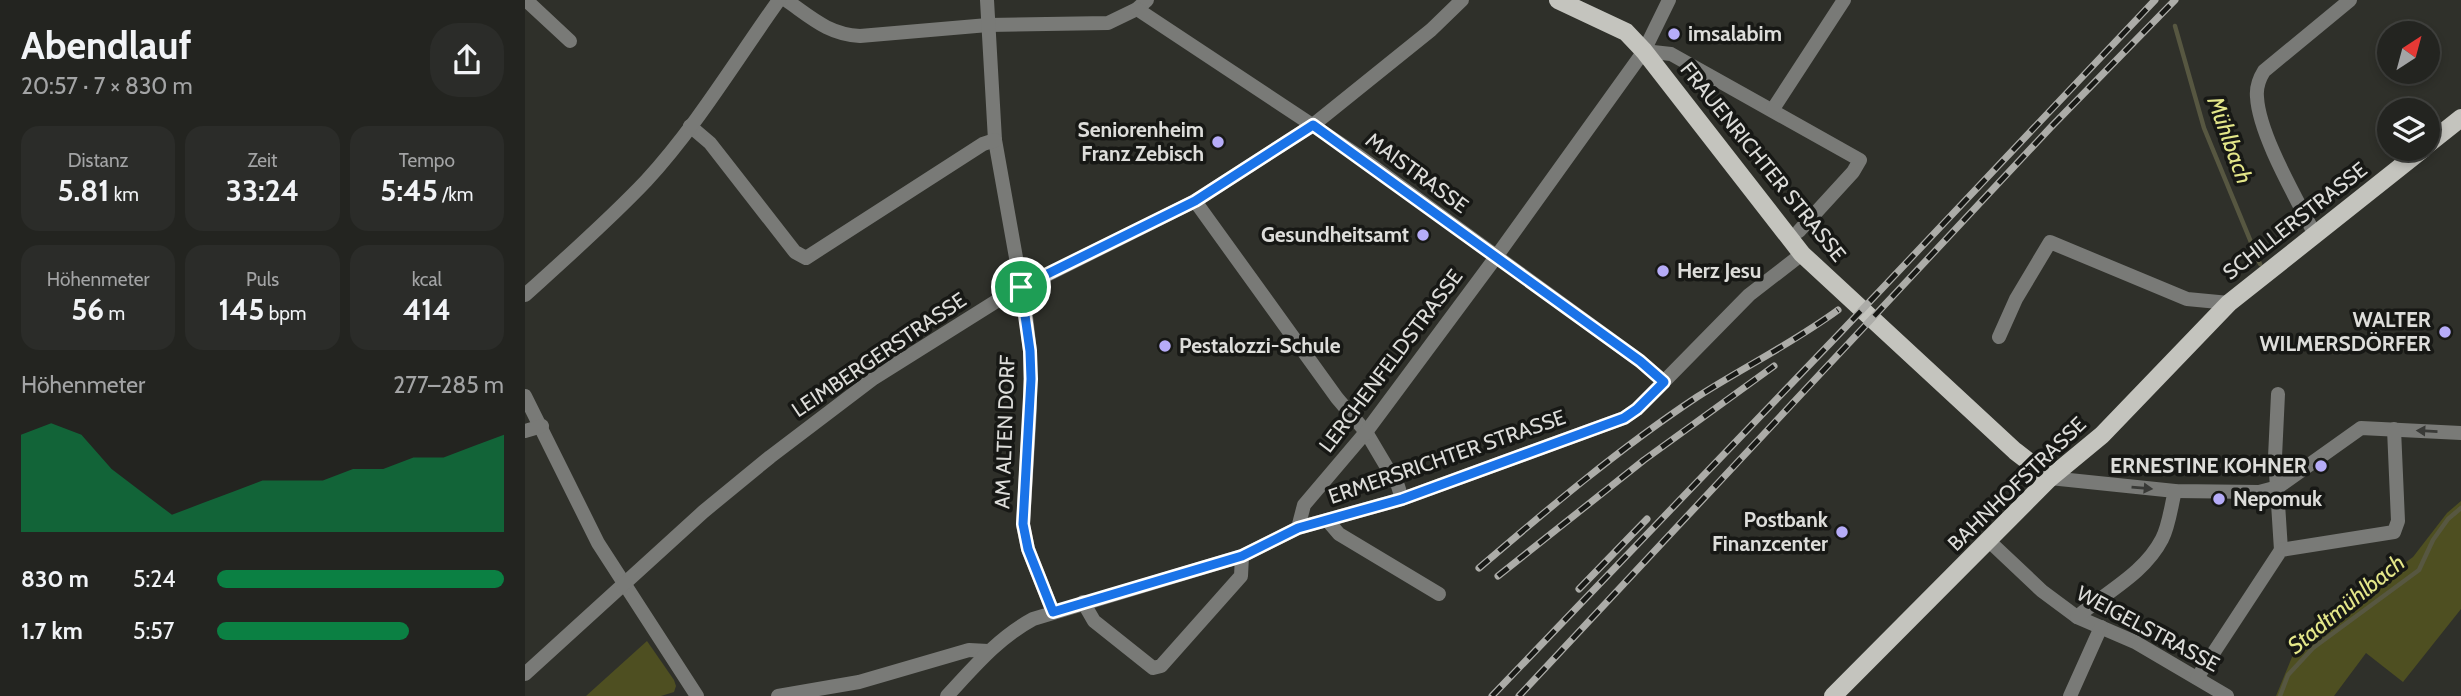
<!DOCTYPE html>
<html lang="de">
<meta charset="utf-8">
<style>
body{margin:0;font-family:Cabin,sans-serif;background:#2b2c29;color:#f1f3f6;height:100vh;display:flex;flex-direction:column;font-size:26px;white-space:nowrap}
*{box-sizing:border-box;margin:0}
p{font-size:23px;color:#a3a4a5}
.icon{flex:none;width:38px;height:38px;fill:none;stroke:currentColor;stroke-width:2;stroke-linecap:round;stroke-linejoin:round}
.map{position:relative;flex:1;overflow:hidden}
.panel{display:flex;flex-direction:column;background:#232420;width:525px}
.panel>*{flex:none}
.needle{width:46px;rotate:36deg}
.tools{position:absolute;left:1852px;top:21px;display:grid;gap:14px}
.tools a{display:grid;place-items:center;width:63px;height:63px;border-radius:50%;background:#232420;box-shadow:0 4px 10px #0003,0 0 0 2px #40413e;font-size:35px}
.pin{position:absolute;display:grid;place-items:center;width:60px;height:60px;color:#fff;margin:-30px;border:4px solid #fff;border-radius:50%;box-shadow:0 2px 7px #0007}
.round{display:grid;place-items:center;flex:none;width:74px;height:74px;border-radius:28px;background:#2b2c29}
.headline{display:flex;align-items:center;justify-content:space-between;height:119px;padding:0 21px}
h1{font-size:38px;font-weight:700;line-height:52px}
.metrics{display:grid;grid-template-columns:repeat(3,1fr);gap:10px;height:119px;padding:7px 21px}
.metrics div{display:grid;align-content:center;border-radius:18px;background:#2b2c29;text-align:center}
.metrics b{font-size:30px;font-weight:700}
.metrics small{font-size:19px;font-weight:400}
.metrics p{font-size:19px}
.chart{height:196px;padding:14px 21px}
.chart p{display:flex;justify-content:space-between}
.chart svg{width:100%;height:126px;margin-top:7px;fill:#0b8043;opacity:.7}
ul{padding:0 21px;list-style:none;font-size:23px}
li{display:grid;grid-template-columns:112px 84px 1fr;align-items:center;height:52px}
li i{height:18px;border-radius:9px;background:#0b8043}
main{display:flex;flex:1;min-height:0}
.map>svg:first-child{display:block}
.green{fill:#4e4f21}
.lines{fill:none;stroke-linecap:round;stroke-linejoin:round}
.stream{stroke:#575741;stroke-width:4.5}
.minor{stroke:#797a77;stroke-width:14}
.major{stroke:#c4c4be;stroke-width:18}
.rail-casing{stroke:#acaca8;stroke-width:7}
.rail{stroke:#171815;stroke-width:4.5;stroke-dasharray:13;stroke-linecap:butt}
.oneway{fill:#393a37}
.route-casing{stroke:#fff;stroke-width:14}
.route{stroke:#1a73e8;stroke-width:9}
.poi-dot{fill:#b6acf8;stroke:#171815;stroke-width:2.5}
.labels{text-anchor:middle;stroke-width:7;stroke-linejoin:round;paint-order:stroke}
.poi-label{font-size:21px;font-weight:bold;fill:#ddddda;stroke:#171815;text-anchor:end}
.street-label{font-size:21px;fill:#ddddda;stroke:#171815}
.water-label{font-size:23px;font-style:italic;fill:#e4e789;stroke:#171815}
</style>
<main>
<section class="panel">
<div class="headline"><div><h1>Abendlauf</h1><p>20:57 · 7 × 830 m</p></div><a class="round"><svg class="icon" aria-label="share" viewBox="0 0 24 24"><path d="M12 15V3M7 8l5-5 5 5M5 13v7h14v-7"/></svg></a></div>
<div class="metrics">
<div><p>Distanz</p><b>5.81<small> km</small></b></div>
<div><p>Zeit</p><b>33:24</b></div>
<div><p>Tempo</p><b>5:45<small> /km</small></b></div>
</div>
<div class="metrics">
<div><p>Höhenmeter</p><b>56<small> m</small></b></div>
<div><p>Puls</p><b>145<small> bpm</small></b></div>
<div><p>kcal</p><b>414</b></div>
</div>
<div class="chart"><p><span>Höhenmeter</span>277–285 m</p>
<svg viewBox="0 0 160 44" preserveAspectRatio="none"><path d="M0 44V10L10 6L20 10L30 22L40 30L50 38L60 34L70 30L80 26L90 26L100 26L110 22L120 22L130 18L140 18L150 14L160 10V44z"/></svg>
</div>
<ul>
<li><b>830 m</b>5:24<i style="width:100%"></i></li>
<li><b>1.7 km</b>5:57<i style="width:67%"></i></li>
</ul>
</section>
<div class="map">
<svg width="1936" height="696" viewBox="0 0 1936 696">
<rect width="100%" height="100%" fill="#2f302a"/>
<g class="green">
<polygon points="1936,501 1936,609 1878,682 1841,653 1809,696 1751,696 1774,640 1888,557 1922,513"/>
<polygon points="122,641 149,680 151,686 149,692 136,696 61,696"/>
</g>
<g class="lines">
<g class="stream">
<polyline points="1650,26 1679,128 1735,264"/>
<polyline points="1755,696 1763,675 1788,648 1894,570 1908,540 1923,519 1936,508"/>
</g>
<g class="minor">
<polyline points="1,0 45,41"/>
<path d="M 261,0 C 287,18 303,34 335,36 L 463,25 L 583,23 L 612,9 L 622,0"/>
<polyline points="462,0 470,140 500,308 505,351 505,408 498,525 503,549 528,612"/>
<polyline points="612,9 831,154 1115,361 1139,382"/>
<polyline points="1119,51 1146,54 1335,160 1328,172 1274,231"/>
<polyline points="1248,109 1319,0"/>
<polyline points="165,126 185,143 270,252 281,258 458,144 470,140"/>
<polyline points="670,201 812,398 841,432 873,486 877,499"/>
<path d="M 1790,235 C 1772,199 1734,135 1732,97 C 1731,87 1734,79 1739,71 L 1825,0"/>
<path d="M 0,295 C 41,258 83,221 121,181 C 171,127 211,60 254,0"/>
<polyline points="1474,337 1491,299 1525,242 1662,299 1704,303"/>
<polyline points="1753,394 1750,457 1756,550"/>
<polyline points="0,396 73,543 172,696"/>
<polyline points="0,431 17,426"/>
<polyline points="1525,478 1650,491 1734,492 1753,487 1836,428 1936,433"/>
<polyline points="802,520 814,534 914,594"/>
<polyline points="773,528 779,505 841,432 971,257 1119,51 1144,0"/>
<polyline points="1464,541 1517,591 1552,617 1610,642 1702,696"/>
<polyline points="558,602 569,621 628,668 636,666 716,576 717,556"/>
<path d="M 1552,617 C 1581,592 1619,574 1637,539 C 1644,526 1646,506 1650,491"/>
<polyline points="0,674 178,512 245,457 349,378 478,297 670,201 788,125 906,30 937,0"/>
<polyline points="1672,678 1756,550 1869,532 1873,521 1869,429"/>
<polyline points="253,696 334,682 444,650 463,651"/>
<path d="M 422,696 C 449,667 473,638 508,619 L 717,556 L 773,528 L 877,499 L 1099,418 L 1112,409 L 1224,295 L 1277,254"/>
<polyline points="1545,696 1576,627"/>
</g>
<g class="major">
<polyline points="1033,0 1101,32 1119,51 1277,254 1490,451 1525,478"/>
<polyline points="1902,145 1936,118"/>
<polyline points="1308,696 1525,478 1577,435 1704,303 1898,149"/>
</g>
<defs>
<g id="rail">
<path d="M 954,568 C 1024,508 1095,448 1172,397 C 1219,367 1268,343 1313,310"/>
<polyline points="973,576 1119,460 1249,366"/>
<polyline points="1054,589 1122,519"/>
<polyline points="967,696 1315,333 1630,0"/>
<polyline points="994,696 1526,127 1650,0"/>
</g>
</defs>
<use href="#rail" class="rail-casing"/>
<use href="#rail" class="rail"/>
</g>
<defs><path id="oneway-solid" d="M-6-.8H1V-3.2L6.5 0L1 3.2V.8H-6Z" transform="scale(1.75)"/></defs>
<g class="oneway">
<use href="#oneway-solid" transform="translate(1902 431) rotate(-177)"/>
<use href="#oneway-solid" transform="translate(1617 488) rotate(5)"/>
</g>
<g class="lines">
<defs>
<polygon id="route" points="788,125 1115,361 1139,382 1112,409 1099,418 877,499 773,528 717,556 528,612 503,549 498,524 506,379 505,351 496,287 670,201"/>
</defs>
<use href="#route" class="route-casing"/>
<use href="#route" class="route"/>
</g>
<g class="poi-dot">
<circle cx="1149" cy="34" r="7"/>
<circle cx="693" cy="142" r="7"/>
<circle cx="898" cy="235" r="7"/>
<circle cx="1138" cy="271" r="7"/>
<circle cx="1920" cy="332" r="7"/>
<circle cx="640" cy="346" r="7"/>
<circle cx="1796" cy="466" r="7"/>
<circle cx="1694" cy="499" r="7"/>
<circle cx="1317" cy="532" r="7"/>
</g>
<g class="labels">
<g class="poi-label">
<text x="1163" y="41" text-anchor="start">imsalabim</text>
<text x="679" y="137">Seniorenheim<tspan x="679" dy="24">Franz Zebisch</tspan></text>
<text x="884" y="242">Gesundheitsamt</text>
<text x="1152" y="278" text-anchor="start">Herz Jesu</text>
<text x="1906" y="327">WALTER<tspan x="1906" dy="24">WILMERSDÖRFER</tspan></text>
<text x="654" y="353" text-anchor="start">Pestalozzi-Schule</text>
<text x="1782" y="473">ERNESTINE KOHNER</text>
<text x="1708" y="506" text-anchor="start">Nepomuk</text>
<text x="1303" y="527">Postbank<tspan x="1303" dy="24">Finanzcenter</tspan></text>
</g>
<g class="street-label">
<text transform="translate(1238 162) rotate(51)" y="7">FRAUENRICHTER STRASSE</text>
<text transform="translate(892 173) rotate(36)" y="7">MAISTRASSE</text>
<text transform="translate(1770 221) rotate(-38)" y="7">SCHILLERSTRASSE</text>
<text transform="translate(354 355) rotate(-34)" y="7">LEIMBERGERSTRASSE</text>
<text transform="translate(866 361) rotate(-53)" y="7">LERCHENFELDSTRASSE</text>
<text transform="translate(480 432) rotate(-88)" y="7">AM ALTEN DORF</text>
<text transform="translate(922 457) rotate(-19)" y="7">ERMERSRICHTER STRASSE</text>
<text transform="translate(1492 484) rotate(-44)" y="7">BAHNHOFSTRASSE</text>
<text transform="translate(1623 629) rotate(28)" y="7">WEIGELSTRASSE</text>
</g>
<g class="water-label">
<text transform="translate(1705 140) rotate(70)" y="8">Mühlbach</text>
<text transform="translate(1821 604) rotate(-39)" y="8">Stadtmühlbach</text>
</g>
</g>
</svg>
<div class="tools">
<a><svg class="needle" viewBox="-14 -14 28 28"><path d="M0-13l5 13h-10z" fill="#e53935"/><path d="M0 13l5-13h-10z" fill="#a3a4a5"/></svg></a>
<a><svg class="icon" aria-label="layers" viewBox="0 0 24 24"><path d="M12 4l9 5-9 5-9-5zM3 14l9 5 9-5"/></svg></a>
</div>
<div class="pin" style="left:496px;top:287px;background:#1e9e55"><svg class="icon" aria-label="arrive" viewBox="0 0 24 24"><path d="M6 21V4h12l-3 4 3 4H6"/></svg></div>
</div>
</main>
